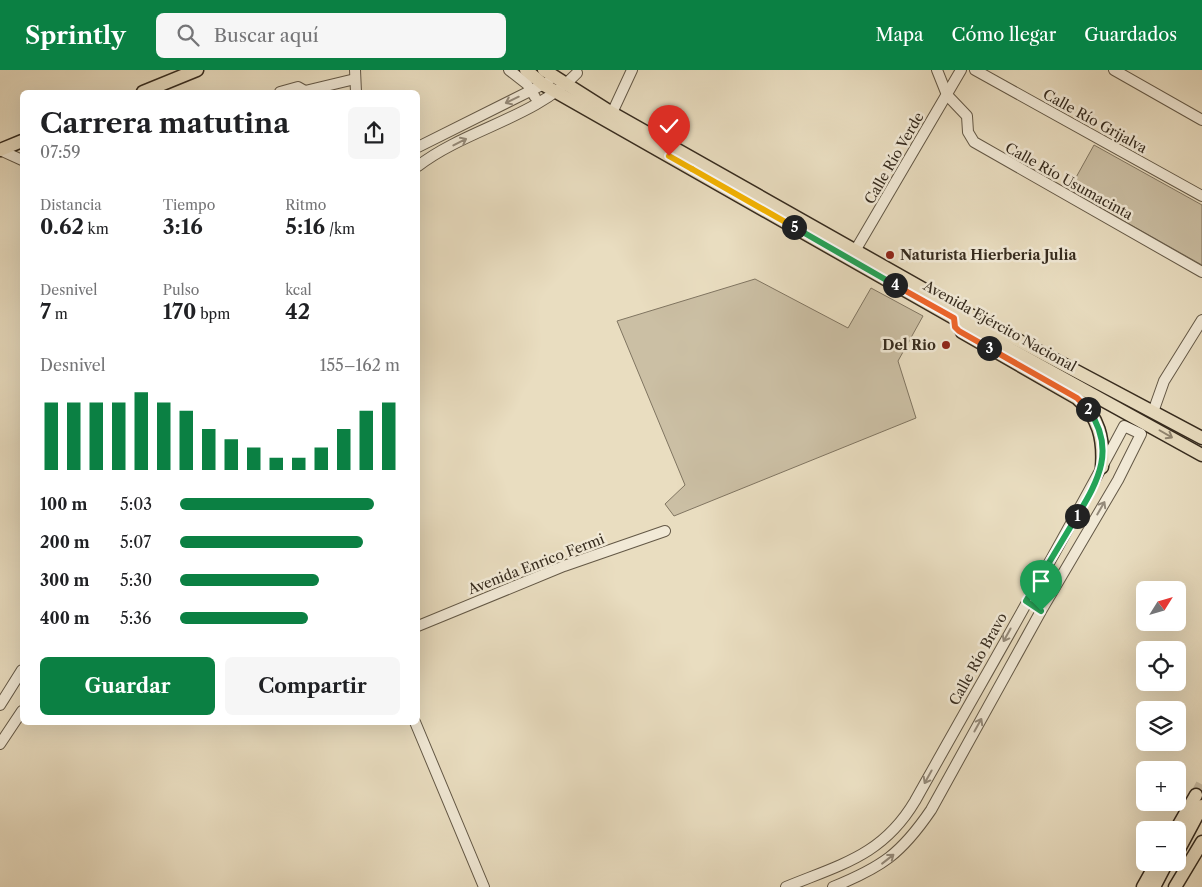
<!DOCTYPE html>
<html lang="es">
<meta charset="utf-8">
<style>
body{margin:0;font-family:"Libre Caslon Text",serif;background:#f6f6f6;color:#202124;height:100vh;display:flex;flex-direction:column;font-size:19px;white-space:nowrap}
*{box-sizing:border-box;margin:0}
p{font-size:16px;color:#757577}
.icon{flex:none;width:28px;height:28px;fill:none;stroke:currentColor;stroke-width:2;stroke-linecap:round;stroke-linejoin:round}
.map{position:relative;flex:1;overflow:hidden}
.panel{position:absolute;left:20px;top:20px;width:400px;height:635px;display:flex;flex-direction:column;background:#fff;border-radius:8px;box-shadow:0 5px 20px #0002}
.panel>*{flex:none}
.needle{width:32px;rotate:53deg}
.controls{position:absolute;left:1136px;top:511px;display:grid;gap:10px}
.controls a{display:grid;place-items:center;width:50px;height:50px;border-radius:8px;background:#fff;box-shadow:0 5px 20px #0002;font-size:25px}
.pin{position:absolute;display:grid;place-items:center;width:42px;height:42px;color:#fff;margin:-51px -21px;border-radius:50% 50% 50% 0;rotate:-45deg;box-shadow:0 0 5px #0007}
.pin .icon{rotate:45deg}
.km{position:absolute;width:25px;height:25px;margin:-12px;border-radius:50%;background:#222;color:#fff;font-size:14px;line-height:25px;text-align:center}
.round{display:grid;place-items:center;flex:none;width:52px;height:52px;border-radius:8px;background:#f6f6f6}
.overview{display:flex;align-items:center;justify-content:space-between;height:85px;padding:0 20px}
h1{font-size:28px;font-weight:700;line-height:38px}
.figures{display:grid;grid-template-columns:repeat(3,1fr);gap:8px;height:85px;padding:5px 20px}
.figures div{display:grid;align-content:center}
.figures b{font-size:21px;font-weight:700}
.figures small{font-size:14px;font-weight:400}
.figures p{font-size:14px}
.chart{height:140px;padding:10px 20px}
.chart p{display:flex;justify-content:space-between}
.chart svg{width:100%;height:90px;margin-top:5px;stroke:#0b8043;stroke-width:6}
.cta{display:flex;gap:10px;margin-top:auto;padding:10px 20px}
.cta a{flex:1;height:58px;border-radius:8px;background:#0b8043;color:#fff;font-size:20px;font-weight:700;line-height:58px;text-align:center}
.cta a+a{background:#f6f6f6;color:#202124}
ul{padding:0 20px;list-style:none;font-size:16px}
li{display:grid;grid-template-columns:80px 60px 1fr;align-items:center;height:38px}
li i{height:12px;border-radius:6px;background:#0b8043}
header{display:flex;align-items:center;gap:30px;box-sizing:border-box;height:70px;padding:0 25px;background:#0b8043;color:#fff}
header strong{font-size:24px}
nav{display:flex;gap:28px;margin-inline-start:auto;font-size:18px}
.search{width:350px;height:45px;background:#f6f6f6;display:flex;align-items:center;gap:12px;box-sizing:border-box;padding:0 18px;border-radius:8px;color:#757577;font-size:19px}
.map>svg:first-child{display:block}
.green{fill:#cbbfa4;stroke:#807561}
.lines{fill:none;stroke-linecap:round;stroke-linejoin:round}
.major-tunnel{stroke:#c5b9a0;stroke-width:12;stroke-dasharray:12 6;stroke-linecap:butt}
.minor-casing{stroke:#635846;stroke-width:12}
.major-casing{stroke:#362b1e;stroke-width:15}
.minor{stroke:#f1e9d6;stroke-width:10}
.major{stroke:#e9ddc0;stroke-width:12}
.oneway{stroke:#948a7a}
.oneway2{stroke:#90846f}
.split-1-casing{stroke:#fff;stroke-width:10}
.split-2-casing{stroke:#fff;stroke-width:10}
.split-3-casing{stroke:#fff;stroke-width:10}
.split-4-casing{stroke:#fff;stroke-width:10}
.split-5-casing{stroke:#fff;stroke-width:10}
.split-6-casing{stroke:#fff;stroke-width:10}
.split-7-casing{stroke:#fff;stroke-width:10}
.split-1{stroke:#22a559;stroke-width:6}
.split-2{stroke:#22a559;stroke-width:6}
.split-3{stroke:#f0652b;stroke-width:6}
.split-4{stroke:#f0652b;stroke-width:6}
.split-5{stroke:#22a559;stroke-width:6}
.split-6{stroke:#f5b400;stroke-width:6}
.split-7{stroke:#f5b400;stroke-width:6}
.poi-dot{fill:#8f2418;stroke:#f1e9d6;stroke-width:2}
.labels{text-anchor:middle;stroke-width:5;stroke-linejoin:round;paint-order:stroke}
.street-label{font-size:14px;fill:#362b1e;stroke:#f1e9d6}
.poi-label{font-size:14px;font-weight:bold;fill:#362b1e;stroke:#f1e9d6;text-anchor:start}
</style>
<header>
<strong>Sprintly</strong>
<div class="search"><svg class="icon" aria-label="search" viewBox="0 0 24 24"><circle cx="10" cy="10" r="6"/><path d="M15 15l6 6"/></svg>Buscar aquí</div>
<nav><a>Mapa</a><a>Cómo llegar</a><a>Guardados</a></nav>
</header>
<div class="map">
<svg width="1202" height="817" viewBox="0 0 1202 817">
<rect width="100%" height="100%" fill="#e9ddc0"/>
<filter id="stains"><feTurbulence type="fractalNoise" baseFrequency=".004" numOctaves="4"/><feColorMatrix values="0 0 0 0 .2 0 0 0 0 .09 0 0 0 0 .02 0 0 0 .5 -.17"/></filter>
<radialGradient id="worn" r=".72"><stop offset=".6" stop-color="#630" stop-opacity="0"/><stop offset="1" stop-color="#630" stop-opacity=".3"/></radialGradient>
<g class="green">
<polygon points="1094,75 1202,135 1202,195 1069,120"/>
<polygon points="755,209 848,258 871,218 923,246 898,291 916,348 674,446 665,434 685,415 617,251"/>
</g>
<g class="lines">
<polyline class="major-tunnel" points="1196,725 1202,714"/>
<defs>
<g id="minor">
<polyline points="355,0 356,22"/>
<polyline points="509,0 527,14 535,27"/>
<polyline points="937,0 947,25 967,46 968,62 974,72 1202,202"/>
<polyline points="975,0 1202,126"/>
<polyline points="1114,0 1202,50"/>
<polyline points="305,21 355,9"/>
<polyline points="280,22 298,17 305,21"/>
<polyline points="612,43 632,0"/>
<polyline points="418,77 548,12"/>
<polyline points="0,80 22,90"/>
<path d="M 418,96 C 466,59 535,48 577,3"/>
<polyline points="852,186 961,0"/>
<polyline points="1153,342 1164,311 1202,250"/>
<polyline points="418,556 564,496 665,461"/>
<polyline points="0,635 22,600"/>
<polyline points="415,652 484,817"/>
<polyline points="0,674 22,641"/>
<path d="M 786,817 C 842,794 883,785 915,731 C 985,606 1057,482 1124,356 L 1141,364 L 1118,410 L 1041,541 L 931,740 C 901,784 882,797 833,817"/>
</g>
<g id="major">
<polyline points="526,0 544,15 954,248 1202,385"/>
<polyline points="544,0 612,43 948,233 1202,368"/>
<polyline points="143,22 197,0"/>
<polyline points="0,80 22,71"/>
<path d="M 962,262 L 1077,328 C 1099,347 1104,369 1102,397"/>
<polyline points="1176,760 1196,725"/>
<polyline points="1178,781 1202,736"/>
<polyline points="1143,817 1157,792"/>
<polyline points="1154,817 1167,792"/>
<polyline points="1175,817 1202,772"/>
</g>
</defs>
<use href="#minor" class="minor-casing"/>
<use href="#major" class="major-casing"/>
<use href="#minor" class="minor"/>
<use href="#major" class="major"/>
</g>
<defs><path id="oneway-shaft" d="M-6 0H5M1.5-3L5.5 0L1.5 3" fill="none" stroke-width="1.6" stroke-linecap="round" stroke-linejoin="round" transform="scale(1.25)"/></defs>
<g class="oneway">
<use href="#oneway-shaft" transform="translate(512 30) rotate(154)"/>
<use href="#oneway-shaft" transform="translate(460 72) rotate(-27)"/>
<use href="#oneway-shaft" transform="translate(1101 438) rotate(-60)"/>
<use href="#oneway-shaft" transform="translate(1007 565) rotate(119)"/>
<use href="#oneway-shaft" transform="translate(978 655) rotate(-61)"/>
<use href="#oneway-shaft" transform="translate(928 707) rotate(119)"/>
<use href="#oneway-shaft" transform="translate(888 789) rotate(-38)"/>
</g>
<use class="oneway2" href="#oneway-shaft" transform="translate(1166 364) rotate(30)"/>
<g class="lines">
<defs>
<polyline id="split-1" points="1041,541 1026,531 1077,446"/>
<path id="split-2" d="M 1077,446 C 1099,410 1116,378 1088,339"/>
<polyline id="split-3" points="989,278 1077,328 1088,339"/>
<polyline id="split-4" points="895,215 954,248 955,257 959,261 989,278"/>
<polyline id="split-5" points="794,157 895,215"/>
<polyline id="split-6" points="692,99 794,157"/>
<polyline id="split-7" points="669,86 692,99"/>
</defs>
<use href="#split-1" class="split-1-casing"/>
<use href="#split-2" class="split-2-casing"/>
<use href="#split-3" class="split-3-casing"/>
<use href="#split-4" class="split-4-casing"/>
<use href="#split-5" class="split-5-casing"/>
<use href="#split-6" class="split-6-casing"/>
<use href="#split-7" class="split-7-casing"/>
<use href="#split-1" class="split-1"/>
<use href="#split-2" class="split-2"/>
<use href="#split-3" class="split-3"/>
<use href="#split-4" class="split-4"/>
<use href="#split-5" class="split-5"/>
<use href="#split-6" class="split-6"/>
<use href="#split-7" class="split-7"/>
</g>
<g class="poi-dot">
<circle cx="890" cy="185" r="5"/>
<circle cx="946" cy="275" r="5"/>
</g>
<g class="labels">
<g class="street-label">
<text transform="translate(1095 51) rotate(29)" y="5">Calle Río Grijalva</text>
<text transform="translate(894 88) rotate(-60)" y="5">Calle Río Verde</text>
<text transform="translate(1069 111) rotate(29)" y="5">Calle Río Usumacinta</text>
<text transform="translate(1000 256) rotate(29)" y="5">Avenida Ejército Nacional</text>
<text transform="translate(536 494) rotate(-21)" y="5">Avenida Enrico Fermi</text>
<text transform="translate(978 589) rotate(-61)" y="5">Calle Río Bravo</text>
</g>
<g class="poi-label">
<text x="900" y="190">Naturista Hierberia Julia</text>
<text x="936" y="280" text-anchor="end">Del Rio</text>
</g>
</g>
<rect width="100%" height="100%" filter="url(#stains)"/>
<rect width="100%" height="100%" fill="url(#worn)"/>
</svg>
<div class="controls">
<a><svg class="needle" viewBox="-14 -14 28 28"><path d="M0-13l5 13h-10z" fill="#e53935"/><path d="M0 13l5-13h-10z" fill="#757577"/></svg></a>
<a><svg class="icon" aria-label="locate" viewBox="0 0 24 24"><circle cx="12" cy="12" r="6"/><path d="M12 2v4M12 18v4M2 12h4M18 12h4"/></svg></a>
<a><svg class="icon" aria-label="layers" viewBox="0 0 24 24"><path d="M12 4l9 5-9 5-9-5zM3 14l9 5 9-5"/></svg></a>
<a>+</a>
<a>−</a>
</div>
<div class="pin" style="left:1041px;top:541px;background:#1e9e55"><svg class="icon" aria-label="arrive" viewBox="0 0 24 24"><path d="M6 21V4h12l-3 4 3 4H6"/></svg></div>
<div class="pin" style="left:669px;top:86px;background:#d93025"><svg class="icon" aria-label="check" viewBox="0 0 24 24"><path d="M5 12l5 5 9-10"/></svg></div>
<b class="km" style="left:1077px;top:446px">1</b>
<b class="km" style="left:1088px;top:339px">2</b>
<b class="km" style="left:989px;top:278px">3</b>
<b class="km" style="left:895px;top:215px">4</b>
<b class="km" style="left:794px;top:157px">5</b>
<section class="panel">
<div class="overview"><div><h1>Carrera matutina</h1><p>07:59</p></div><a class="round"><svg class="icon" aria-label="share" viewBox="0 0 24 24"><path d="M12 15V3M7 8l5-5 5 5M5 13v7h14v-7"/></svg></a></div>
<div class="figures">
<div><p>Distancia</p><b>0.62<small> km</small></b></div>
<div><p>Tiempo</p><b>3:16</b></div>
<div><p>Ritmo</p><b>5:16<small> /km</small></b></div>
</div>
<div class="figures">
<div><p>Desnivel</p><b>7<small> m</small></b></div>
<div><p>Pulso</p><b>170<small> bpm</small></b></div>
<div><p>kcal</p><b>42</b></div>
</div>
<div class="chart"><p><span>Desnivel</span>155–162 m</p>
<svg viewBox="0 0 160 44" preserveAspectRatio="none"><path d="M5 44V11M15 44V11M25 44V11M35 44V11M45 44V6M55 44V11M65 44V15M75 44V24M85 44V29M95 44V33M105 44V38M115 44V38M125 44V33M135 44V24M145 44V15M155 44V11"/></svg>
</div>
<ul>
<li><b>100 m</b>5:03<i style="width:88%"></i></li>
<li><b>200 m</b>5:07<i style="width:83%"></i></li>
<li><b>300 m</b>5:30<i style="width:63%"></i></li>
<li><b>400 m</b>5:36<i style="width:58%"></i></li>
</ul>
<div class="cta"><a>Guardar</a><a>Compartir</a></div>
</section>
</div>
